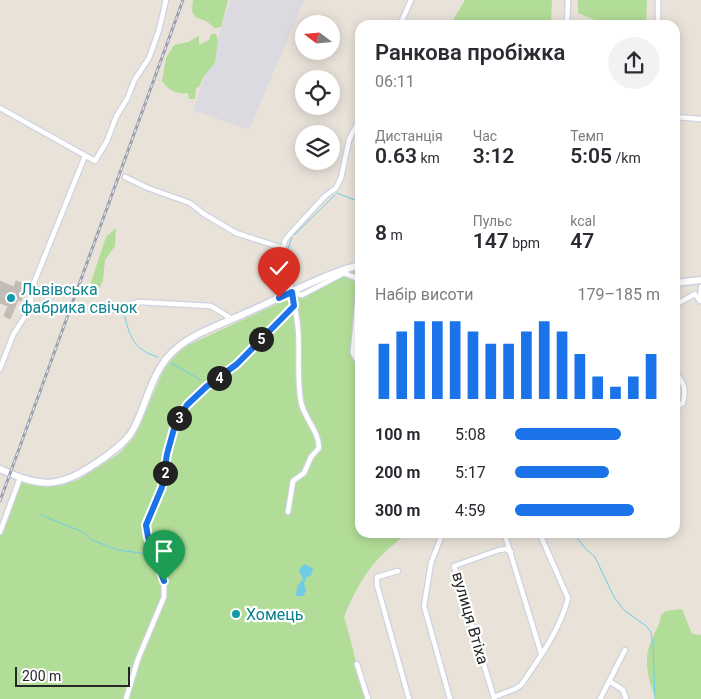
<!DOCTYPE html>
<html lang="uk">
<meta charset="utf-8">
<style>
body{margin:0;font-family:Roboto,sans-serif;background:#f2f2f3;color:#2b2b33;height:100vh;display:flex;flex-direction:column;font-size:19px;white-space:nowrap}
*{box-sizing:border-box;margin:0}
p{font-size:16px;color:#7c7c81}
.icon{flex:none;width:28px;height:28px;fill:none;stroke:currentColor;stroke-width:2;stroke-linecap:round;stroke-linejoin:round}
.map{position:relative;flex:1;overflow:hidden}
.side{position:absolute;left:355px;top:20px;width:325px;height:518px;display:flex;flex-direction:column;background:#fff;border-radius:15px;box-shadow:0 2px 12px #0003}
.side>*{flex:none}
.needle{width:32px;rotate:286deg}
.tools{position:absolute;left:295px;top:15px;display:grid;gap:10px}
.tools a{display:grid;place-items:center;width:45px;height:45px;border-radius:50%;background:#fff;box-shadow:0 2px 12px #0003;font-size:25px}
.scale{position:absolute;left:15px;bottom:12px;width:115px;box-sizing:border-box;padding-left:5px;border:2px solid #272727;border-top:0;font-size:14px;line-height:18px;white-space:nowrap;color:#272727;-webkit-text-stroke:4px #fff;paint-order:stroke}
.pin{position:absolute;display:grid;place-items:center;width:42px;height:42px;color:#fff;margin:-51px -21px;border-radius:50% 50% 50% 0;rotate:-45deg;box-shadow:0 0 5px #0007}
.pin .icon{rotate:45deg}
.km{position:absolute;width:25px;height:25px;margin:-12px;border-radius:50%;background:#222;color:#fff;font-size:14px;line-height:25px;text-align:center}
.round{display:grid;place-items:center;flex:none;width:52px;height:52px;border-radius:26px;background:#f2f2f3}
.head{display:flex;align-items:center;justify-content:space-between;height:85px;padding:0 20px}
h1{font-size:22px;font-weight:600;line-height:38px}
.metrics{display:grid;grid-template-columns:repeat(3,1fr);gap:8px;height:85px;padding:5px 20px}
.metrics div{display:grid;align-content:center}
.metrics b{font-size:21px;font-weight:600}
.metrics small{font-size:14px;font-weight:400}
.metrics p{font-size:14px}
.chart{height:140px;padding:10px 20px}
.chart p{display:flex;justify-content:space-between}
.chart svg{width:100%;height:90px;margin-top:5px;stroke:#1a73e8;stroke-width:6}
ul{padding:0 20px;list-style:none;font-size:16px}
li{display:grid;grid-template-columns:80px 60px 1fr;align-items:center;height:38px}
li i{height:12px;border-radius:6px;background:#1a73e8}
.map>svg:first-child{display:block}
.industrial{fill:#dcdae1}
.green{fill:#b2dd98}
.water{fill:#70cbe7}
.lines{fill:none;stroke-linecap:round;stroke-linejoin:round}
.stream{stroke:#70cbe7;stroke-width:1}
.building{fill:#c1bcb6;stroke:#c4bdb3}
.street-casing{stroke:#ced2e0;stroke-width:7}
.secondary-casing{stroke:#ced2e0;stroke-width:9}
.street{stroke:#fff;stroke-width:4.5}
.secondary{stroke:#fff;stroke-width:6}
.rail-casing{stroke:#9ca0b1;stroke-width:3}
.rail{stroke:#fff;stroke-width:1;stroke-dasharray:4;stroke-linecap:butt}
.route-casing{stroke:#fff;stroke-width:10}
.route{stroke:#1a73e8;stroke-width:6}
.culture-dot{fill:#0f9aa8;stroke:#fff;stroke-width:2}
.labels{text-anchor:middle;stroke-width:4.5;stroke-linejoin:round;paint-order:stroke}
.culture-label{font-size:16px;fill:#0d838f;stroke:#fff;text-anchor:start}
.street-label{font-size:16px;fill:#272727;stroke:#fff}
</style>
<div class="map">
<svg width="701" height="699" viewBox="0 0 701 699">
<rect width="100%" height="100%" fill="#e9e2d9"/>
<polygon class="industrial" points="231,0 304,0 249,130 193,110"/>
<g class="green">
<polygon points="193,0 228,0 221,27 215,28 206,21 195,17 192,11"/>
<polygon points="465,0 552,0 551,25 450,25"/>
<polygon points="578,0 647,0 646,25 607,25 578,13"/>
<path d="M 211,34 L 216,34 L 218,40 L 215,63 L 204,76 L 199,87 L 196,88 L 195,99 L 189,99 L 188,93 C 177,95 168,90 162,81 L 166,58 L 174,45 L 188,42 L 199,36 L 199,45 L 209,40 Z"/>
<polygon points="116,228 115,246 105,260 103,280 95,298 91,282 106,237"/>
<path d="M 360,269 L 360,532 L 408,533 C 374,558 360,578 344,617 C 353,644 357,672 366,699 L 0,699 L 0,535 L 19,483 L 22,481 L 44,485 L 59,485 L 78,480 L 120,453 L 135,436 L 165,367 L 184,347 L 279,303 L 304,296 L 352,270 Z"/>
<path d="M 682,609 L 692,634 L 701,635 L 701,699 L 656,699 C 648,680 642,657 653,637 C 657,627 659,627 661,615 L 666,611 Z"/>
</g>
<polygon class="water" points="304,564 313,568 311,576 307,577 304,583 306,591 303,596 296,596 297,587 303,579 299,570"/>
<g class="lines">
<g class="stream">
<polyline points="337,193 360,202"/>
<polyline points="294,235 335,195"/>
<polyline points="287,252 292,237"/>
<path d="M 122,308 C 130,333 130,349 158,357"/>
<polyline points="171,363 201,380"/>
<polyline points="41,515 83,532 90,539 117,550 149,554"/>
<polyline points="573,532 584,547 595,557 614,597 624,610 646,626 651,632 653,644 655,699"/>
</g>
</g>
<polygon class="building" points="0,281 14,287 16,281 24,284 20,294 23,295 21,301 18,300 10,319 4,316 8,306 0,303"/>
<g class="lines">
<defs>
<g id="street">
<polyline points="658,0 658,25"/>
<polyline points="400,25 411,0"/>
<polyline points="567,25 568,0"/>
<polyline points="0,108 95,161 107,141 116,117 127,99 135,79 149,58 159,30 166,0"/>
<polyline points="675,117 701,119"/>
<polyline points="125,177 148,188 190,203 204,214 236,233 283,248"/>
<polyline points="283,248 291,263 291,280"/>
<polyline points="283,248 285,240 290,234 324,197 336,188 341,178 349,140 360,118"/>
<polyline points="360,272 353,353 360,365"/>
<polyline points="292,292 302,295 344,273 356,278 359,283"/>
<polyline points="131,304 139,302 211,306 232,319"/>
<polyline points="675,305 695,294 700,301 701,287"/>
<polyline points="0,369 13,335 31,307 31,290 85,156"/>
<path d="M 675,373 C 685,383 686,390 683,403 L 675,408"/>
<path d="M 288,512 L 293,481 L 304,473 L 311,457 L 319,448 C 319,431 304,418 301,402 C 295,371 303,336 294,306"/>
<polyline points="0,532 20,478"/>
<polyline points="443,532 431,563 424,606 450,699"/>
<polyline points="504,532 541,653"/>
<polyline points="398,571 377,577 377,585 409,699"/>
<polyline points="357,664 368,699"/>
<polyline points="609,681 623,690 626,699"/>
<path d="M 494,697 L 515,689 L 521,685 C 539,659 561,628 568,598 L 539,532"/>
<polyline points="494,698 454,566 499,550 506,549 511,552"/>
<polyline points="126,699 138,659 164,597 164,581 148,537 146,525 162,487 169,444 175,425 187,405 206,387 237,364 294,306 292,290"/>
<polyline points="600,699 625,650"/>
</g>
<g id="secondary">
<polyline points="675,283 701,280"/>
<polyline points="286,294 288,292 291,279"/>
<path d="M 0,469 C 47,491 64,486 105,457 C 116,449 128,440 134,428 C 148,401 152,368 177,348 C 196,332 225,323 248,312 C 285,296 321,275 360,265"/>
</g>
</defs>
<use href="#street" class="street-casing"/>
<use href="#secondary" class="secondary-casing"/>
<use href="#street" class="street"/>
<use href="#secondary" class="secondary"/>
<defs>
<polyline id="rail" points="0,501 183,0"/>
</defs>
<use href="#rail" class="rail-casing"/>
<use href="#rail" class="rail"/>
</g>
<g class="lines">
<defs>
<polyline id="route" points="164,581 148,537 146,525 162,487 167,454 175,425 187,405 206,387 237,364 294,306 292,292 279,298"/>
</defs>
<use href="#route" class="route-casing"/>
<use href="#route" class="route"/>
</g>
<g class="culture-dot">
<circle cx="11" cy="298" r="5"/>
<circle cx="236" cy="614" r="5"/>
</g>
<g class="labels">
<g class="culture-label">
<text x="21" y="295">Львівська<tspan x="21" dy="18">фабрика свічок</tspan></text>
<text x="246" y="620">Хомець</text>
</g>
<g class="street-label">
<text transform="translate(471 618) rotate(74)" y="6">вулиця Втіха</text>
</g>
</g>
</svg>
<div class="tools">
<a><svg class="needle" viewBox="-14 -14 28 28"><path d="M0-13l5 13h-10z" fill="#e53935"/><path d="M0 13l5-13h-10z" fill="#7c7c81"/></svg></a>
<a><svg class="icon" aria-label="locate" viewBox="0 0 24 24"><circle cx="12" cy="12" r="6"/><path d="M12 2v4M12 18v4M2 12h4M18 12h4"/></svg></a>
<a><svg class="icon" aria-label="layers" viewBox="0 0 24 24"><path d="M12 4l9 5-9 5-9-5zM3 14l9 5 9-5"/></svg></a>
</div>
<div class="scale">200 m</div>
<div class="pin" style="left:164px;top:581px;background:#1e9e55"><svg class="icon" aria-label="arrive" viewBox="0 0 24 24"><path d="M6 21V4h12l-3 4 3 4H6"/></svg></div>
<div class="pin" style="left:279px;top:298px;background:#d93025"><svg class="icon" aria-label="check" viewBox="0 0 24 24"><path d="M5 12l5 5 9-10"/></svg></div>
<b class="km" style="left:165px;top:473px">2</b>
<b class="km" style="left:179px;top:418px">3</b>
<b class="km" style="left:219px;top:378px">4</b>
<b class="km" style="left:261px;top:339px">5</b>
<section class="side">
<div class="head"><div><h1>Ранкова пробіжка</h1><p>06:11</p></div><a class="round"><svg class="icon" aria-label="share" viewBox="0 0 24 24"><path d="M12 15V3M7 8l5-5 5 5M5 13v7h14v-7"/></svg></a></div>
<div class="metrics">
<div><p>Дистанція</p><b>0.63<small> km</small></b></div>
<div><p>Час</p><b>3:12</b></div>
<div><p>Темп</p><b>5:05<small> /km</small></b></div>
</div>
<div class="metrics">
<div><b>8<small> m</small></b></div>
<div><p>Пульс</p><b>147<small> bpm</small></b></div>
<div><p>kcal</p><b>47</b></div>
</div>
<div class="chart"><p><span>Набір висоти</span>179–185 m</p>
<svg viewBox="0 0 160 44" preserveAspectRatio="none"><path d="M5 44V17M15 44V11M25 44V6M35 44V6M45 44V6M55 44V11M65 44V17M75 44V17M85 44V11M95 44V6M105 44V11M115 44V22M125 44V33M135 44V38M145 44V33M155 44V22"/></svg>
</div>
<ul>
<li><b>100 m</b>5:08<i style="width:73%"></i></li>
<li><b>200 m</b>5:17<i style="width:65%"></i></li>
<li><b>300 m</b>4:59<i style="width:82%"></i></li>
</ul>
</section>
</div>
